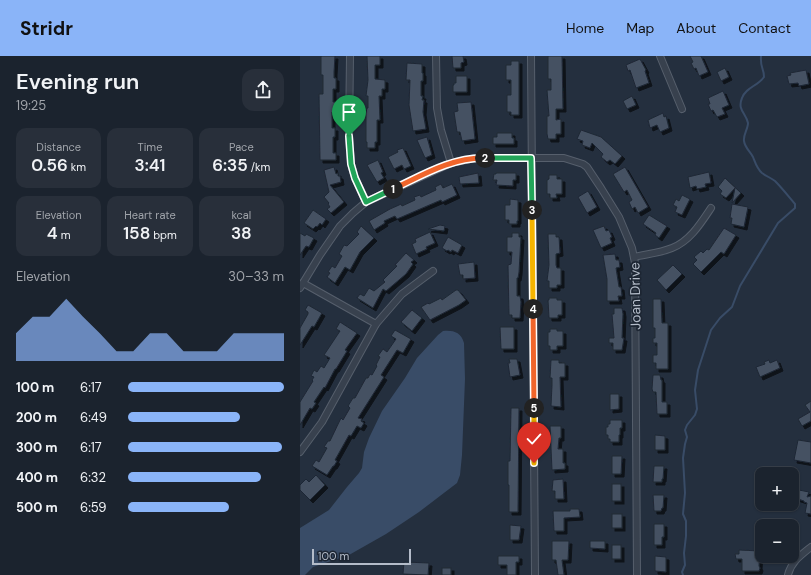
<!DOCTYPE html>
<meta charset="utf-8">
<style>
body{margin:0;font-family:"DM Sans",sans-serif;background:#282f3a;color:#f1f3f6;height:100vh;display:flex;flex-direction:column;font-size:15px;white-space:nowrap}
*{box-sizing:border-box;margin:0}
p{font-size:13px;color:#a0a4aa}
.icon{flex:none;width:22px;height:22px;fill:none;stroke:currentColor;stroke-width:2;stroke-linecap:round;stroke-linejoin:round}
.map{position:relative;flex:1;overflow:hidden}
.side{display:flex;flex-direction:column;background:#1b232e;width:300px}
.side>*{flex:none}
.fabs{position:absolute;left:455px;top:411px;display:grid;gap:8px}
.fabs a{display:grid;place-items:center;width:44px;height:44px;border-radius:8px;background:#1b232e;box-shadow:0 1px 3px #0004,0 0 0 1px #39404a;font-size:20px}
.scale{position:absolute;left:12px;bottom:10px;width:99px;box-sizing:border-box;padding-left:4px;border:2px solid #b4bcc9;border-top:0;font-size:11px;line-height:14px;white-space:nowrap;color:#b4bcc9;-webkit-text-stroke:3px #1d2633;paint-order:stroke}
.pin{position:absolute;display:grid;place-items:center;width:34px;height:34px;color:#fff;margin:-41px -17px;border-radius:50% 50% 50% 0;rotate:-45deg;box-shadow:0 0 4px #0007}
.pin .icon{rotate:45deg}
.km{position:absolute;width:20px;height:20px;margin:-10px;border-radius:50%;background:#222;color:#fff;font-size:11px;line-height:20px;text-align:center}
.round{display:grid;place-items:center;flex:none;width:42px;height:42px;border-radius:12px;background:#282f3a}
.head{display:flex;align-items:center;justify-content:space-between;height:68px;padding:0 16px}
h1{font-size:22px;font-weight:600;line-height:30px}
.figures{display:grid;grid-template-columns:repeat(3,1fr);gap:6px;height:68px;padding:4px 16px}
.figures div{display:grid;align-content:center;border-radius:10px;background:#282f3a;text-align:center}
.figures b{font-size:17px;font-weight:600}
.figures small{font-size:11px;font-weight:400}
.figures p{font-size:11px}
.chart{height:112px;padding:8px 16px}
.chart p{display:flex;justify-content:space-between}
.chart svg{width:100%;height:72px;margin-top:4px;fill:#8ab4f8;opacity:.7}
ul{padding:0 16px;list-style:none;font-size:13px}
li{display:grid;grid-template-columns:64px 48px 1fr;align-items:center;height:30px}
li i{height:10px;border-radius:5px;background:#8ab4f8}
header{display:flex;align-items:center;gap:24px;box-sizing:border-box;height:56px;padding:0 20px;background:#8ab4f8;color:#111}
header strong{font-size:19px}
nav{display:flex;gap:22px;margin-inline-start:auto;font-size:14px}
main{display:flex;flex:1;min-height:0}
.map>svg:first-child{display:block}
.water{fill:#394c67}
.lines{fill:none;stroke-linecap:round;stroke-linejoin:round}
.stream{stroke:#394c67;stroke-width:2}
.building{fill:#455162;stroke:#1f2835;filter:url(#shadow)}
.street-casing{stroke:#565f6c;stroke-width:8}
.street{stroke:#38414e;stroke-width:6}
.split-1-casing{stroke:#fff;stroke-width:8}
.split-2-casing{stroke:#fff;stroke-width:8}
.split-3-casing{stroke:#fff;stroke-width:8}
.split-4-casing{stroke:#fff;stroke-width:8}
.split-5-casing{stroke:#fff;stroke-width:8}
.split-6-casing{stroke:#fff;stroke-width:8}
.split-1{stroke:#22a559;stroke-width:5}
.split-2{stroke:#f0652b;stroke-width:5}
.split-3{stroke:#22a559;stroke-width:5}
.split-4{stroke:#f5b400;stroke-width:5}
.split-5{stroke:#f0652b;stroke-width:5}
.split-6{stroke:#f5b400;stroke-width:5}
.labels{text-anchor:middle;stroke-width:3.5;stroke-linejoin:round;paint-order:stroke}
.street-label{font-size:14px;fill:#b4bcc9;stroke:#1d2633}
</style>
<header>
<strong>Stridr</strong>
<nav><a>Home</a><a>Map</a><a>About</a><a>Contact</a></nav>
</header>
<main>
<section class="side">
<div class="head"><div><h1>Evening run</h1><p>19:25</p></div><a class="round"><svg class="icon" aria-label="share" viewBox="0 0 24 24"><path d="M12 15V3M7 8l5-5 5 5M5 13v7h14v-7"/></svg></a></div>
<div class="figures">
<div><p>Distance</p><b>0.56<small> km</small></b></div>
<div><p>Time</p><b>3:41</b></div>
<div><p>Pace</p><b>6:35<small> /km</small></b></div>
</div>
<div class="figures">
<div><p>Elevation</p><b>4<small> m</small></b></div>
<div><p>Heart rate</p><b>158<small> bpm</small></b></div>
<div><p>kcal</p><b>38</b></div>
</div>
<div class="chart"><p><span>Elevation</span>30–33 m</p>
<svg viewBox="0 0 160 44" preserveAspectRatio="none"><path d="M0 44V27L10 17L20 17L30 6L40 17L50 27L60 38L70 38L80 27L90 27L100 38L110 38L120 38L130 27L140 27L150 27L160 27V44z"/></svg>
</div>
<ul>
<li><b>100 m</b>6:17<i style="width:100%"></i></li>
<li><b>200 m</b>6:49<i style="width:72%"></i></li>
<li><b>300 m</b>6:17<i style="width:99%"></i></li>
<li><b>400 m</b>6:32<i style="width:85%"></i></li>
<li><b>500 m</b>6:59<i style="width:65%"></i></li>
</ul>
</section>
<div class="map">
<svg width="511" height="519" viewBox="0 0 511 519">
<defs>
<filter id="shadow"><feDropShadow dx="3" dy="3" stdDeviation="0" flood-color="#0009"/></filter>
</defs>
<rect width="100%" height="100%" fill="#242f3e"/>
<path class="water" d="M 143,275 C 153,274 161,276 164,287 L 165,323 L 162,399 L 160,419 L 157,427 L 119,456 L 86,478 L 49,499 L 13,511 L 5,519 L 0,519 L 0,472 L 29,454 L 47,431 L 59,417 L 62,412 L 64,396 L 69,382 L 82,355 L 105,322 L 117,302 L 138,279 Z"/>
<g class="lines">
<path class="stream" d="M 383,519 L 382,516 L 385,509 L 384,497 L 386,480 L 386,465 L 383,458 L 385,437 L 383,402 L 385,388 L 387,381 L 385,374 L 387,369 L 395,359 L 397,353 L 395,334 L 398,314 L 411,274 L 420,262 L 432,251 L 440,230 L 478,167 L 495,152 L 495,148 C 489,141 482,132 475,125 C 471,122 466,120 462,117 C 457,113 455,106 453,101 C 450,95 445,92 444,85 C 443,79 448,73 448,67 C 446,57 437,54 442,42 C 446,31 458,30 464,21 C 464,12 460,12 461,0"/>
</g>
<g class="building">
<polygon points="21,0 35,0 34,16 34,22 36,22 36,33 33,33 33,46 36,46 36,56 32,56 32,72 35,72 35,81 33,81 33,97 36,97 36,104 20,104 19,38 23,38 23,19 21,19"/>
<polygon points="67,0 80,0 80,9 75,9 75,23 85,24 85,33 82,33 82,40 79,40 80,64 77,64 77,86 75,86 75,92 67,92 67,86 66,86 66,57 67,52 68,52 68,40 66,40 68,24"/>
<polygon points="152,0 163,0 164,6 161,7 161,12 153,12"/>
<polygon points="248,0 262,0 263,53 256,53 256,64 261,63 261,78 256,78 256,83 248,83 247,78 247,60 249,60 247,34 251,34 251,23 248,23"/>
<polygon points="390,0 401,0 408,16 399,20 396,12 394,13 391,7 393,6"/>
<polygon points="340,3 346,14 345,15 349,27 336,32 330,14 328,15 326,9"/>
<polygon points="211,5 219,5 219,59 211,59 211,56 207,56 207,39 211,39 211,24 206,24 206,9 211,9"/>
<polygon points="107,7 122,8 122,17 123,17 123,25 121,25 121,40 123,40 122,44 124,44 123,56 126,73 113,75 109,49 110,24 106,24"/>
<polygon points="425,12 429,21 421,25 417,16"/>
<polygon points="506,14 509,28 499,30 498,27 489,28 487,20 491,19 490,17"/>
<polygon points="156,20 167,20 167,36 153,36 153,29 154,29 154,27 156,27"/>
<polygon points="423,35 429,49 422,52 425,58 417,61 413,54 411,55 408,48 410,48 408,42"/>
<polygon points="332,40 336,49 327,53 323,45"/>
<polygon points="171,46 175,83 162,85 160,76 157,76 154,56 158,55 157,47"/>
<polygon points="363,57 364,61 366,60 369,72 360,76 357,69 350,72 348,64"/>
<polygon points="281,74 301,81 322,100 315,108 310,104 307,106 301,101 303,98 292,87 290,92 282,89 283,85 277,83"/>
<polygon points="197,77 212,77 212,82 214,82 214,88 193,88 193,81 197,81"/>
<polygon points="127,81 132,99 125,102 117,84"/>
<polygon points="103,92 111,110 104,113 102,109 94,113 88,101 98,96 97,94"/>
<polygon points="78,104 83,116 81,117 84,122 77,126 67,109"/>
<polygon points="34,111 36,118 38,117 38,120 40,120 41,126 30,129 44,146 31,157 27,153 30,151 28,148 29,147 24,141 29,136 24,114"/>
<polygon points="325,111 348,151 338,157 335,151 332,153 329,146 332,144 327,134 324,136 313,118"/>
<polygon points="409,116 411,127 405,128 406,131 397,133 396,130 390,132 388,121"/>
<polygon points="178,117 179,127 160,128 159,121"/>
<polygon points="196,117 216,117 216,124 213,124 213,130 196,129 197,124 193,124 194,118 196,118"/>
<polygon points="249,119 257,119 257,123 262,123 262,138 256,138 257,142 250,142 250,138 247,138 247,124 249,123"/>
<polygon points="425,122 441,137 432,147 435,132 426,142 420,138 422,135 418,131"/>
<polygon points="141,128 143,132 152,128 157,139 142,146 141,144 97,163 95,160 84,165 85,167 74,174 69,165 90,153 99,149 101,148 102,150 115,144 114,141 120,139 121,141 136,134 135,131"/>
<polygon points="288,135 297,151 287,157 278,141"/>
<polygon points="382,139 390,143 382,159 375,156 377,151 373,149 376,143 379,145"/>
<polygon points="210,143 218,144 218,165 217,165 217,168 209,168 209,164 205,164 205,149 210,149"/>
<polygon points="432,148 448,151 444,171 431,168 432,162 430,162"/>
<polygon points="13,154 26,163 22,169 20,167 17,171 16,170 13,173 4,167"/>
<polygon points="349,159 367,170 359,182 355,179 356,177 343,168"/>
<polygon points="140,169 145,170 144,175 128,173"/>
<polygon points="61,170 74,182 60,196 50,214 45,211 35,227 27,221 30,217 28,216 32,210 35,212 42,200 39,198 44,189 47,190 59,178 57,176"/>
<polygon points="304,170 306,175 309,174 312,181 310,182 312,187 301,192 293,174"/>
<polygon points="424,172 436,179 424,198 421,196 401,216 393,208 397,204 394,201 401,195 403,197 407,193 409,194"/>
<polygon points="130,176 135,187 126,191 127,193 116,198 112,188 116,186 115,183"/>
<polygon points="0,177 5,180 6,178 14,182 9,191 6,190 0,199"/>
<polygon points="212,177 219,177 219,181 221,181 219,216 218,222 217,222 217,240 220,240 221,246 220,262 212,262 212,259 209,259 208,209 211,208 212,196 207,196 207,181 212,181"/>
<polygon points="248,178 256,178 256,181 259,181 260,197 256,198 256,209 257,212 261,212 261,229 257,229 257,232 249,232 249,225 247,225 249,209"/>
<polygon points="148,181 162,189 158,197 152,194 151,196 148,194 147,195 142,192"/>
<polygon points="106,197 114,204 111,206 113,208 106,218 86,235 83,233 73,252 57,242 60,238 64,240 69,232 74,235 85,226 83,224 97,210 95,209"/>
<polygon points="315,198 316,204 319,204 320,211 316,212 319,231 321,231 322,240 318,240 319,245 307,245 307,223 303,199"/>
<polygon points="174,206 175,222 163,223 163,219 160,219 158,208"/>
<polygon points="373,209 382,218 366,234 357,224"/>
<polygon points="156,234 158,234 166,244 159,249 130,264 121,251 128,247 129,248 141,242 142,244"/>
<polygon points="249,242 257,242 257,244 262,244 262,259 258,259 258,262 249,262 248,244 249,244"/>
<polygon points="353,243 361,243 362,267 368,267 368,313 356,313 356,307 353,307 353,299 357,299 357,287 353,287 353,282 355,282 355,272 353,272"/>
<polygon points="8,249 22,257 14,271 12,270 0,289 0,272 8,258 8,256 5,254"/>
<polygon points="314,252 322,252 323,258 322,282 324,282 322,294 313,294 313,287 309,287 309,282 314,282 312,258 314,258"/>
<polygon points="112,254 122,262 112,275 101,266"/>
<polygon points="40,266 57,277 45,294 47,295 36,313 35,313 25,332 24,331 14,346 16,347 12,353 10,352 0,369 0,346 13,325 12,324 14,321 11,320 14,314 17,316 21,310 24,312 30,302 24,299 40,275 36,273"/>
<polygon points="200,271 214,271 214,293 201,293"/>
<polygon points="250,273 257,273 257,275 263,275 263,290 257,290 257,294 250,294 250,290 248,290 248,276 250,276"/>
<polygon points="95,274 111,283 103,297 97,294 81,319 84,321 58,362 62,363 61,365 64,367 61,372 57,370 51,380 49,379 35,404 37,405 34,410 33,410 27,419 12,410 16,404 19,406 27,392 24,391 28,385 30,385 41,362 43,364 50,352 48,350 53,342 55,342 66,322 68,322 70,318 72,319 77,310 76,309 80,301 78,300 83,293 87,296 96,283 91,280"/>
<polygon points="209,303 217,303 220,319 210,321 208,307 210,307"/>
<polygon points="251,304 259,304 259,307 265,307 265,321 260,321 261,351 251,350 252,329 252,322 250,322"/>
<polygon points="469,304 470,307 477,304 480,312 460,321 456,311 465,308 464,306"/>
<polygon points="353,319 360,319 361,324 362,324 362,346 367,346 367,358 357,358 356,336 353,336 352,333"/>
<polygon points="310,338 319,338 319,353 310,354"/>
<polygon points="511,345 511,365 502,370 498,363 510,356 505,349"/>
<polygon points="211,352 219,352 218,456 209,456 209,429 208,429 208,405 210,405"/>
<polygon points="310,364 322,364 322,372 320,372 320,379 319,379 319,386 310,386 310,383 308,383 308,379 306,379 306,371 308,371 308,368 310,368"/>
<polygon points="250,370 261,370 261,382 259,382 258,393 263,393 263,407 265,407 265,413 252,414"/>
<polygon points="355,379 365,380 365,394 355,394"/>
<polygon points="498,384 511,386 511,407 494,404"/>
<polygon points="312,400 322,400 321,418 312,418"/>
<polygon points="354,410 364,410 363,423 362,423 362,426 353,426"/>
<polygon points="16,419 25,429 10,444 0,434 0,429 6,423 9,426"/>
<polygon points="263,423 264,443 255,443 255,435 252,435 253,424"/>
<rect x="312" y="428" width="9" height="17"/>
<polygon points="492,434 499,436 499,434 509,436 507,441 511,440 511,458 505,457 507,447 504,446 504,445 492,441"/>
<polygon points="353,439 364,439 363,452 362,452 361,455 354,455"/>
<polygon points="270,453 279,453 280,461 264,462 264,475 254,475 253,455 270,455"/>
<rect x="312" y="458" width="10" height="14"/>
<polygon points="354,468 364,468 364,481 362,481 362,489 354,489"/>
<polygon points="210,469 221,470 219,484 210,484"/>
<polygon points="252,485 269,485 268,504 262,504 264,519 258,519 256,504 252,504"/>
<polygon points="290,485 305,485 305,493 290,492"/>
<rect x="312" y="489" width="9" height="14"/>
<polygon points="439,494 460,495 459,510 460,512 459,515 442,515 442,503 436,503 435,498 439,498"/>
<polygon points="198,500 219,500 219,506 216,506 216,519 207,519 207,509 198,509"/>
<polygon points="355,500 366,501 366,516 355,515"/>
<polygon points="104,506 129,507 128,519 103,518"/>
<rect x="142" y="512" width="9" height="7"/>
</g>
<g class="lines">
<defs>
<g id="street">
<polyline points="50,0 49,80 51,108 55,122 66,146"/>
<polyline points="136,0 137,52 141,74 151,107"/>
<polyline points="231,0 235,519"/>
<polyline points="360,0 382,53"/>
<path d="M 334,201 C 347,198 360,197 372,192 C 390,185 401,167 411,152"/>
<polyline points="3,227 76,268"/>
<polyline points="0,232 20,199 40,170 53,157 66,146 151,107 175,102 264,102 283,108 287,111 301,132 319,161 332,192 335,207 337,519"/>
<polyline points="0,396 22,366 76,268 102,238 133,215"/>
<path d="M 488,519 C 491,506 501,499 511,491"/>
</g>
</defs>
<use href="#street" class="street-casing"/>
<use href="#street" class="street"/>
</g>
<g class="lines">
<defs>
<polyline id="split-1" points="49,80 51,108 55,122 66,146 93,133"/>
<path id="split-2" d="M 93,133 C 121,120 152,101 185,102"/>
<polyline id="split-3" points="185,102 231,102 232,154"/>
<polyline id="split-4" points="232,154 233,253"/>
<polyline id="split-5" points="233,253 234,352"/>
<polyline id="split-6" points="234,352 234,407"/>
</defs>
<use href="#split-1" class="split-1-casing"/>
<use href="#split-2" class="split-2-casing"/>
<use href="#split-3" class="split-3-casing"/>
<use href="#split-4" class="split-4-casing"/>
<use href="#split-5" class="split-5-casing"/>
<use href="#split-6" class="split-6-casing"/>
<use href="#split-1" class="split-1"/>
<use href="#split-2" class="split-2"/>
<use href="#split-3" class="split-3"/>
<use href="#split-4" class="split-4"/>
<use href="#split-5" class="split-5"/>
<use href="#split-6" class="split-6"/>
</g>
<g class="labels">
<g class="street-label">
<text transform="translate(335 240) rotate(-91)" y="5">Joan Drive</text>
</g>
</g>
</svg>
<div class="fabs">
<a>+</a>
<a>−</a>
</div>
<div class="scale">100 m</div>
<div class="pin" style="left:49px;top:80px;background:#1e9e55"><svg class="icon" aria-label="arrive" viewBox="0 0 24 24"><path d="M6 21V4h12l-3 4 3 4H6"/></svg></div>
<div class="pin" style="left:234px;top:407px;background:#d93025"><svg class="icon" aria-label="check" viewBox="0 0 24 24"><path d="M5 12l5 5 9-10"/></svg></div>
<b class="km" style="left:93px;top:133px">1</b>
<b class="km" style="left:185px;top:102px">2</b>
<b class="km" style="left:232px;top:154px">3</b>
<b class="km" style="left:233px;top:253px">4</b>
<b class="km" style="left:234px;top:352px">5</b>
</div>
</main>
